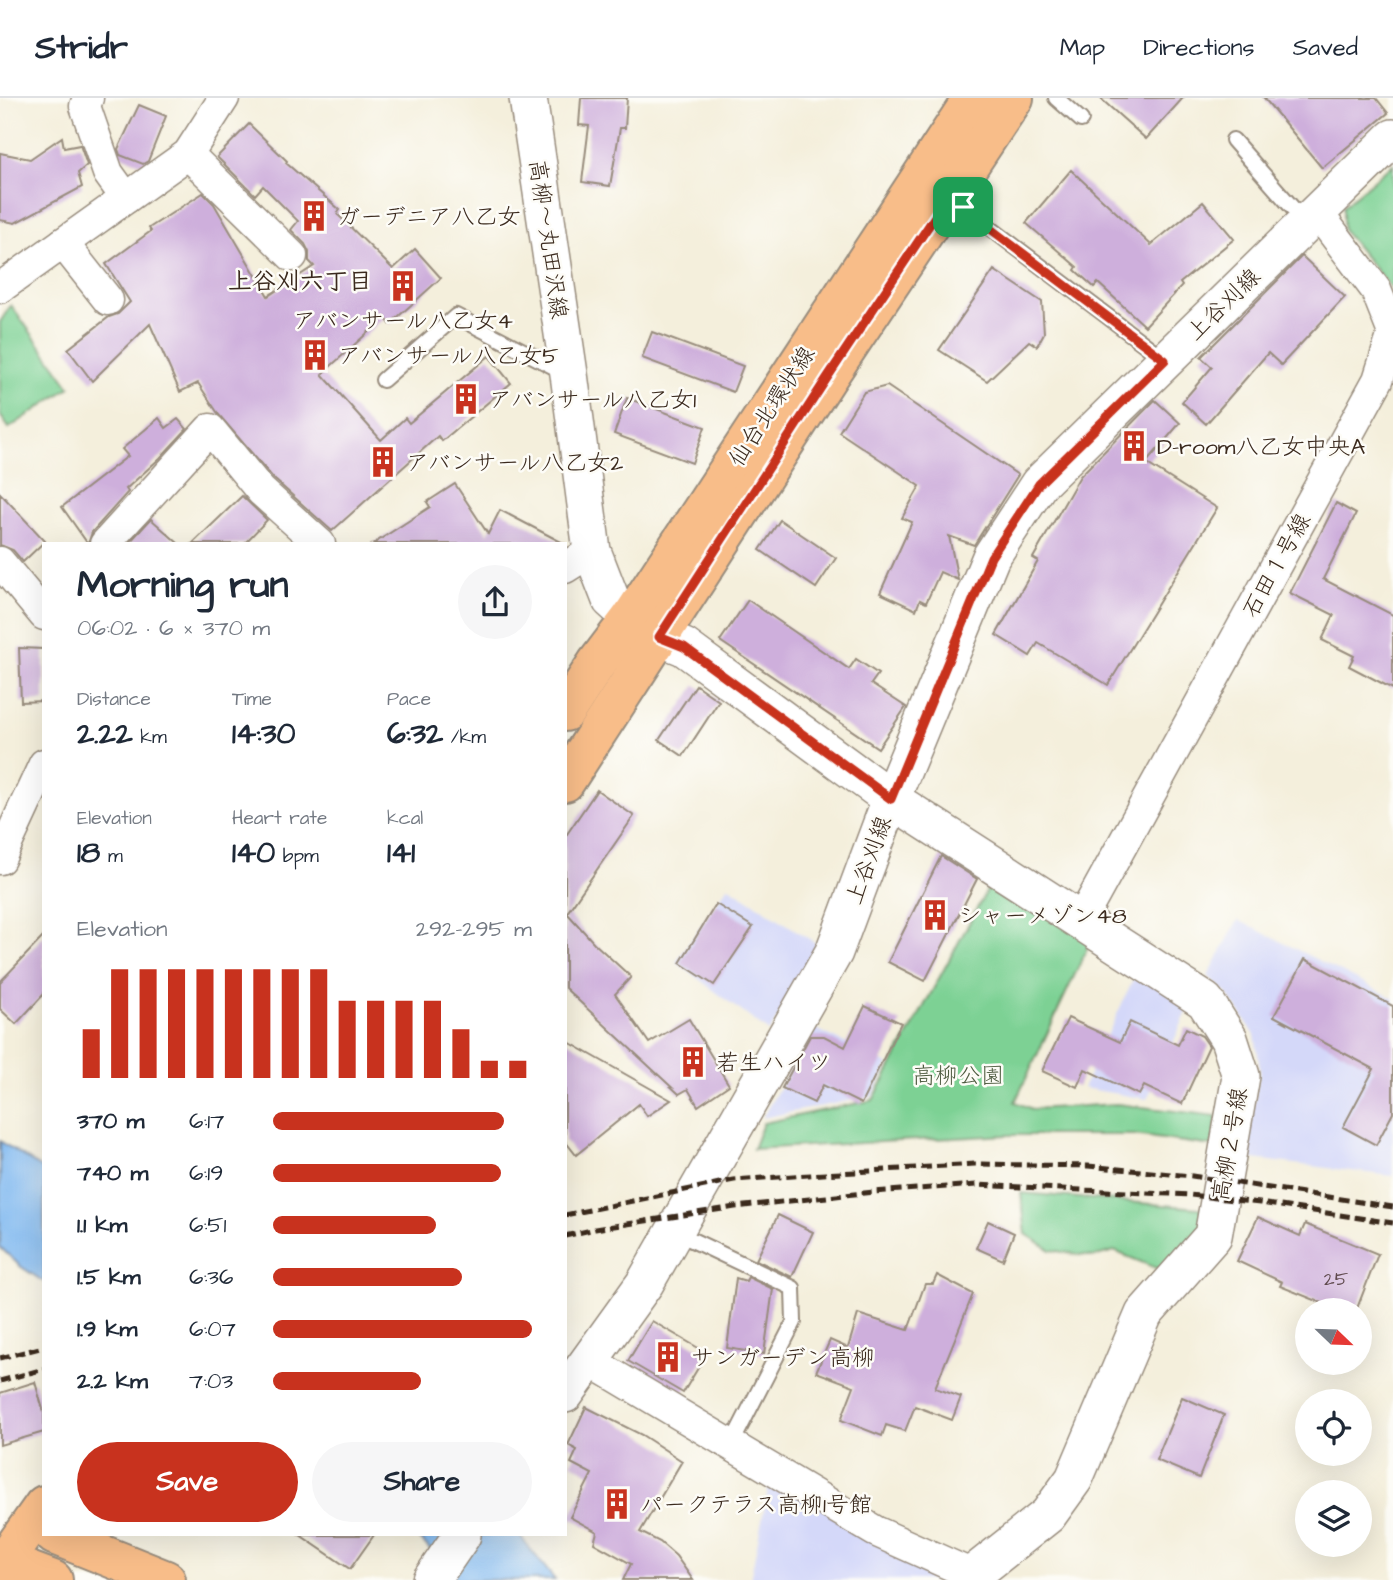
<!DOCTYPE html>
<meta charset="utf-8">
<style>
body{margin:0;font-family:"Architects Daughter","Klee One",sans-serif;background:#f6f6f7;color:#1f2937;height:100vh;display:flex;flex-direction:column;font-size:26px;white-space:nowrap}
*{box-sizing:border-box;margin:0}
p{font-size:23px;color:#747a83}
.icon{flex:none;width:38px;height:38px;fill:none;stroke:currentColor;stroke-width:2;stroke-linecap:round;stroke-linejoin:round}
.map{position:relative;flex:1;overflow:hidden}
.sheet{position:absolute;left:42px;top:444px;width:525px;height:994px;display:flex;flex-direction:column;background:#fff;border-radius:0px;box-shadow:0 7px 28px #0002}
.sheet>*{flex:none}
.needle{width:46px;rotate:113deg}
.buttons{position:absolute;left:1295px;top:1200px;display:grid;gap:14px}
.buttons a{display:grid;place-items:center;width:77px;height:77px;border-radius:50%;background:#fff;box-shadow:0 7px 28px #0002;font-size:35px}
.pin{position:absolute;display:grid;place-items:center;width:60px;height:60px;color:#fff;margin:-30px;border-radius:14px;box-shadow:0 4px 10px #0006}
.round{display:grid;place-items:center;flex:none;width:74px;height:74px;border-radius:37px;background:#f6f6f7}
.summary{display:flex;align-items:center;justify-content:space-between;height:119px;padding:0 35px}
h1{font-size:38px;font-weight:700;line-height:52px}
.metrics{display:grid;grid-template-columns:repeat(3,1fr);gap:10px;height:119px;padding:7px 35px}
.metrics div{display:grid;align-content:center}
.metrics b{font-size:30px;font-weight:700}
.metrics small{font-size:19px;font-weight:400}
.metrics p{font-size:19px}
.chart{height:196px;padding:14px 35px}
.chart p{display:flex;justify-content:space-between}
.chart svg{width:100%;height:126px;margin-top:7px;stroke:#c8321e;stroke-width:6}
.button{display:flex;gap:14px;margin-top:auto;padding:14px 35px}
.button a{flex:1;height:80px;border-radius:42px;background:#c8321e;color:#fff;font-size:28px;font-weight:700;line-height:80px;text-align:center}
.button a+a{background:#f6f6f7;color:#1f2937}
ul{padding:0 35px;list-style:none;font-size:23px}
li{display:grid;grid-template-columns:112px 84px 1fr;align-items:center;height:52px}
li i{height:18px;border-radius:9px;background:#c8321e}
header{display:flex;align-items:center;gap:42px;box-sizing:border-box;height:98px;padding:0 35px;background:#fff;border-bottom:2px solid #e0e1e3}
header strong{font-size:33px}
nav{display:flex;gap:38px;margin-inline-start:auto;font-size:24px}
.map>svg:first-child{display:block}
.built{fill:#d4d8f9}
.green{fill:#7dd194;stroke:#5c7e59;stroke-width:2}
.water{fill:#7fb8f0;stroke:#5d7187;stroke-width:2}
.building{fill:#ceafdc}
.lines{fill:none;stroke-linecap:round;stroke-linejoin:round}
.service-casing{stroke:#988c7d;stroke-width:18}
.minor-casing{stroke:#988c7d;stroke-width:33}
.tertiary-casing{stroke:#988c7d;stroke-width:40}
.primary-casing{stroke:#988c7d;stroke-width:42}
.service{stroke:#fff;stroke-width:14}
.minor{stroke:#fff;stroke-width:30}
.tertiary{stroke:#fff;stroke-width:37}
.primary{stroke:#f8bd89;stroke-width:38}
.rail{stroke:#3b2a1e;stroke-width:5;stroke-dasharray:10 5;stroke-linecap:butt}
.route-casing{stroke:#fff;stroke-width:14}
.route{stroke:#c8321e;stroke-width:9}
.labels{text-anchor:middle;stroke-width:5;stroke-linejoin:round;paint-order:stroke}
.number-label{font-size:19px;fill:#604b4e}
.poi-label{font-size:23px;fill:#3b2a1e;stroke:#fdfcf7;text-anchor:start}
.street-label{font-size:23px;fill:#3b2a1e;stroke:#fdfcf7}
.park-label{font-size:23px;fill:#4f5c41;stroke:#fdfcf7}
.neighbourhood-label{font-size:24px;font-weight:bold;fill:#3b2a1e;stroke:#fdfcf7}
</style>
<header>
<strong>Stridr</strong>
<nav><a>Map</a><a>Directions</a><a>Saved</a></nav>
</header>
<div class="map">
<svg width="1393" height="1482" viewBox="0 0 1393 1482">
<rect width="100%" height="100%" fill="#fdfcf7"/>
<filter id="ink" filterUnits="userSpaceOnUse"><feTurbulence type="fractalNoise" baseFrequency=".0143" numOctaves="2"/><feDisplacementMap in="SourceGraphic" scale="14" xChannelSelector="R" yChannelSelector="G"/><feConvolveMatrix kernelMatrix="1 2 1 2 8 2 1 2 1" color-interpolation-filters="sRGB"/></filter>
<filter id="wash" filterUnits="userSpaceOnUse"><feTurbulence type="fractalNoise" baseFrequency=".00686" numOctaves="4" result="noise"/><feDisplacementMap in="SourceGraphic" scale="28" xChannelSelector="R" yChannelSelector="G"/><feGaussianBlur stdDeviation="1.57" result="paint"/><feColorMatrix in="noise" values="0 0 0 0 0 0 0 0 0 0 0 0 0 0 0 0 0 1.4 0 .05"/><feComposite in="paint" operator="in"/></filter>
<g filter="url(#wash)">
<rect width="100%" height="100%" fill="#f4efdc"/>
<g class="built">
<polygon points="728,788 820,848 769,934 676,864"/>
<polygon points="1238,822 1393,900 1393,1078 1245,1060 1260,971 1255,937 1227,895 1208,878"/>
<polygon points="1137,873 1189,910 1147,1001 1083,990"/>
<polygon points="814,930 888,966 873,998 762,1020"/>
<polygon points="770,1382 943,1474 940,1482 750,1482"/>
</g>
<g class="green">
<polygon points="1393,66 1393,193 1343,132 1343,108"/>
<polygon points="11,207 70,289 9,330 0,317 0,224"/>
<polygon points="993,781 1091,842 1015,1004 1032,1011 1117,1006 1217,1018 1213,1048 1134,1037 1009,1037 753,1051 763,1025 873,1002"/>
<polygon points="1021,1095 1209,1111 1202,1130 1161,1172 1114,1153 1094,1159 1051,1152 1026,1136"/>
</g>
<g class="water">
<polygon points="0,1043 44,1072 44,1184 20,1168 0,1149"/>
<polygon points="417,1437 519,1437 555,1482 457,1482"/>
</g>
<g id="blocks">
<g class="building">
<polygon points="581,0 627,0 625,30 620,30 610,88 582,84 589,28 579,27"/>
<polygon points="1100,0 1183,0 1146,41"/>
<polygon points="1264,0 1376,0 1388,15 1322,70"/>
<polygon points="139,7 166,18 148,63 143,66 120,57 118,51"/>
<polygon points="249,26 287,63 286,65 340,112 337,116 393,171 415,151 441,180 390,226 385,219 322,276 381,342 405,320 409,325 489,258 511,285 442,343 438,338 332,433 274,381 219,317 198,285 180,294 150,226 92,283 68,251 109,219 118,216 130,204 106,166 151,133 149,130 203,95 214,106 268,198 314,168 309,163 309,154 305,146 291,132 298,123 263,88 255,97 217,59"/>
<polygon points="62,39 64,50 80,47 87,67 78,75 82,89 15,125 0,122 0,55 30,61"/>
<polygon points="1071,72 1151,147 1203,104 1234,141 1180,185 1182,188 1145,228 1098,185 1094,189 1075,172 1077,169 1026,125"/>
<polygon points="1302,158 1345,199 1281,267 1268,255 1206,326 1182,304 1212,269 1201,259"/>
<polygon points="994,172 1042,204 1044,235 1037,248 1029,243 987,283 939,252"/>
<polygon points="652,234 743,268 733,294 642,260"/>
<polygon points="887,288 1018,377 974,447 949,438 958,482 940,474 926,505 920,502 916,512 880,495 912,424 902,420 920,388 839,334 864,294"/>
<polygon points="627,300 705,329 692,365 614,336"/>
<polygon points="1155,302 1180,325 1146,365 1217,410 1108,587 1038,545 1030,558 996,537 1038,463 1033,460 1080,378"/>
<polygon points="159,320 166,330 178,321 187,331 160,360 126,391 128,394 92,434 88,446 62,409 128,358 122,351"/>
<polygon points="455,386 488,436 500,412 565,446 373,446 430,409 427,404"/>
<polygon points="0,395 45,443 23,464 13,452 0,447"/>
<polygon points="242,398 267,422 244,446 192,446"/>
<polygon points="1336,405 1356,416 1323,481 1393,517 1393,591 1349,568 1354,558 1322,542 1334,517 1290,495"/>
<polygon points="151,421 179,446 128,446"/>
<polygon points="780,422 836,460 816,490 760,452"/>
<polygon points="748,502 849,571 856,561 878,576 871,586 906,609 878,650 720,543"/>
<polygon points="19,550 44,551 44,603 21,604"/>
<polygon points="696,587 719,603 683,658 659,642"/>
<polygon points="597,692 634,718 567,815 594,845 631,879 615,896 649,945 689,921 729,987 698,1008 688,991 679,996 565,890 565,739"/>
<polygon points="941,758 977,781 925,883 888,864"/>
<polygon points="716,806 753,829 714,887 680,865"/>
<polygon points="44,838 44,896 16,926 0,911 0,884"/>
<polygon points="1305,861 1393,908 1393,1015 1376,1047 1343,1029 1374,971 1274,918"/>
<polygon points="865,908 901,925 861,1006 823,987 814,1005 782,990 810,938 824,938 845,949"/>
<polygon points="1068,920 1120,944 1130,924 1178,947 1186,930 1202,938 1209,948 1182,1006 1144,988 1139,997 1085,971 1077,989 1042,973"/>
<polygon points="565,942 655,993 671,1002 647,1018 639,1006 576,1057 565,1043"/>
<polygon points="778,1117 813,1134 792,1179 756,1162"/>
<polygon points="1258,1119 1300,1138 1305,1126 1378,1156 1356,1213 1342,1213 1280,1188 1282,1184 1237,1163"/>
<polygon points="988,1123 1014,1135 1003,1162 976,1150"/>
<polygon points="937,1177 973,1196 935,1290 961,1299 952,1322 915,1308 905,1333 886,1327 882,1338 841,1322 854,1288 816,1274 830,1242 848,1250 858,1216 908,1232 925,1186 933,1186"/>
<polygon points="748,1179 773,1191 764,1256 727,1250 736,1180 746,1183"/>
<polygon points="652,1223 707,1255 683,1295 628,1263"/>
<polygon points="35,1284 44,1315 44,1334 0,1347 0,1295"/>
<polygon points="1182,1299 1224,1317 1199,1380 1156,1362"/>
<polygon points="586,1309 642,1337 682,1363 640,1434 660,1444 676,1458 693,1482 623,1482 631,1466 594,1445 597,1434 570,1419 592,1376 571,1365 577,1352 568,1347"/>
<polygon points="300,1437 374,1437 350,1471"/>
</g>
</g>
</g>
<g filter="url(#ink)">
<use href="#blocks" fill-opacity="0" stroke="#988c7d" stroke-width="2"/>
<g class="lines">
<defs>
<g id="service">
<polyline points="1056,0 1081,22"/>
<polyline points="1233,42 1305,124"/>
<polyline points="949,99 1164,261"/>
<polyline points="383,282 456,218 564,274"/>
<polyline points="675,1134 793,1190 794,1224 731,1347"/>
</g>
<g id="minor">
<polyline points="88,0 85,8 108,75 126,100"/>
<polyline points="188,56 292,158"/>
<polyline points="63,145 108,202"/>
<polyline points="0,190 188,56 224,0"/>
<polyline points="105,446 210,331 261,393 320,446"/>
<polyline points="0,464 44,517"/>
<polyline points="565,470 592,453"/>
<polyline points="0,761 44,666"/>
<polyline points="1081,822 1378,282 1393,235 1376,192 1317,114"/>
<polyline points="590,1263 875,1433 973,1477"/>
</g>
<g id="tertiary">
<polyline points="528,0 569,276 592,453 611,502 631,520 659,539 684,549 891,701 1205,903 1229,941 1241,978 1213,1138 1144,1216 1074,1381 1048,1417 966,1482"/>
<polyline points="565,1296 645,1185 834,854 891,701 991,459 1039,386 1393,40"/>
<polyline points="431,1482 462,1437"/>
</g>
<g id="primary">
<polyline points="565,614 597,565 631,520 973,0"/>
<polyline points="565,684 827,280 1014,0"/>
<polyline points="54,1437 166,1482"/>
<polyline points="0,1462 53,1482"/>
<polyline points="0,1469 44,1407"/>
</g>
</defs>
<use href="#service" class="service-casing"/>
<use href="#minor" class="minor-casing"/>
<use href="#tertiary" class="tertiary-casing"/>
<use href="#primary" class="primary-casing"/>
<use href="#service" class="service"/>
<use href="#minor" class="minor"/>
<use href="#tertiary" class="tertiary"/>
<use href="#primary" class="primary"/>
<g class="rail">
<polyline points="565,1117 734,1082 975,1066 1088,1068 1192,1078 1393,1109"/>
<polyline points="565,1138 595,1131 735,1109 873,1094 977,1087 1190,1097 1260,1105 1393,1125"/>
<polyline points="0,1260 44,1249"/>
<polyline points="0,1283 44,1271"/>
</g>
</g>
</g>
<g class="lines" filter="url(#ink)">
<defs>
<polygon id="route" points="948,99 1165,262 1039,386 991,459 891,701 684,549 659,539 827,280"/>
</defs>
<use href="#route" class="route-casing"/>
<use href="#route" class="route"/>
</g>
<defs>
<symbol id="building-bare" viewBox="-9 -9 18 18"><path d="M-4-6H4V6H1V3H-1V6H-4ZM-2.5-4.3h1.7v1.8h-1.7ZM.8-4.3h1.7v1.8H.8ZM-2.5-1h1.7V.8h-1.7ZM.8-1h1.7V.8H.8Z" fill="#c8321e" stroke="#fdfcf7" stroke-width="2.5" paint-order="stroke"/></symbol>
</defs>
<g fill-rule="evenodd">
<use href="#building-bare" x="292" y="96" width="44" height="44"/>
<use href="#building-bare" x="381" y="166" width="44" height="44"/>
<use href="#building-bare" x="293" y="235" width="44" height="44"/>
<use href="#building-bare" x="444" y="279" width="44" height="44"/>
<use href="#building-bare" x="1112" y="326" width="44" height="44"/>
<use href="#building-bare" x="361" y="342" width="44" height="44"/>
<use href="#building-bare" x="913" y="795" width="44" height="44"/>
<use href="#building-bare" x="671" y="942" width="44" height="44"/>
<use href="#building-bare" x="646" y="1237" width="44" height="44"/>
<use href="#building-bare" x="595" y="1384" width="44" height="44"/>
</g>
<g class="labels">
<g class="number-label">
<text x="1336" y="1187">25</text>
</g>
<g class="poi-label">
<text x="337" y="126">ガーデニア八乙女</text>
<text x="403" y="230" text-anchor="middle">アバンサール八乙女4</text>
<text x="338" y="265">アバンサール八乙女5</text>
<text x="489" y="309">アバンサール八乙女1</text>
<text x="1157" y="356">D-room八乙女中央A</text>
<text x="406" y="372">アバンサール八乙女2</text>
<text x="958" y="825">シャーメゾン48</text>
<text x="716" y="972">若生ハイツ</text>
<text x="691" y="1267">サンガーデン高柳</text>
<text x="640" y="1414">パークテラス高柳1号館</text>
</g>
<g class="street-label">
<text transform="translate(549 141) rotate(82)" y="8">高柳～丸田沢線</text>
<text transform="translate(1223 206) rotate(-44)" y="8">上谷刈線</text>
<text transform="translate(771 308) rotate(-57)" y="8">仙台北環状線</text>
<text transform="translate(1276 467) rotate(-61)" y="8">石田１号線</text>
<text transform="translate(868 762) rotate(-70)" y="8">上谷刈線</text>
<text transform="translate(1229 1046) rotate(-80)" y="8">高柳２号線</text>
</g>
<g class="park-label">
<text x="958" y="985">高柳公園</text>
</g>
<g class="neighbourhood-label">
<text x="300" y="191">上谷刈六丁目</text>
</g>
</g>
</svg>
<div class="buttons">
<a><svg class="needle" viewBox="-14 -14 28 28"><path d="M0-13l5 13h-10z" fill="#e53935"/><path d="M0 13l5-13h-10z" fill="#747a83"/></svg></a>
<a><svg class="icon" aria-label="locate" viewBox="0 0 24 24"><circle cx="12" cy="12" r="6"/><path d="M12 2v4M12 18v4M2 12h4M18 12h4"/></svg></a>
<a><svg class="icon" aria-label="layers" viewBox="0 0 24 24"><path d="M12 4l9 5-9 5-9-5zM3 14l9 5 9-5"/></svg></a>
</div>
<div class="pin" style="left:963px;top:109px;background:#1e9e55"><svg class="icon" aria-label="arrive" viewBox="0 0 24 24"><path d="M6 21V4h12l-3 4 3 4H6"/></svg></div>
<section class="sheet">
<div class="summary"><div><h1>Morning run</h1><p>06:02 · 6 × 370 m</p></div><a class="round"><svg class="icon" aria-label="share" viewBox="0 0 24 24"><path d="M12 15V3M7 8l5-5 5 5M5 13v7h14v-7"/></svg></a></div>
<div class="metrics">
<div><p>Distance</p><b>2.22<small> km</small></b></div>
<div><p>Time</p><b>14:30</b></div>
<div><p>Pace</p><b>6:32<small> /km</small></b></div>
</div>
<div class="metrics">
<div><p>Elevation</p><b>18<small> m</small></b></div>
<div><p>Heart rate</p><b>140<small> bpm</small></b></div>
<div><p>kcal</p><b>141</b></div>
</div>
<div class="chart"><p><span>Elevation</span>292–295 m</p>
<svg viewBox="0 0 160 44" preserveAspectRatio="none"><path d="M5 44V27M15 44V6M25 44V6M35 44V6M45 44V6M55 44V6M65 44V6M75 44V6M85 44V6M95 44V17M105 44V17M115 44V17M125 44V17M135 44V27M145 44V38M155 44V38"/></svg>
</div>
<ul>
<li><b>370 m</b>6:17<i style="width:89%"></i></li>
<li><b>740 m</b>6:19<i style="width:88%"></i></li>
<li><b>1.1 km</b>6:51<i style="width:63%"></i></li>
<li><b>1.5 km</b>6:36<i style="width:73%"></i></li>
<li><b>1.9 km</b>6:07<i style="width:100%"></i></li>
<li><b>2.2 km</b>7:03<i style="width:57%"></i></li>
</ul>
<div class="button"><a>Save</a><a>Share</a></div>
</section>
</div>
